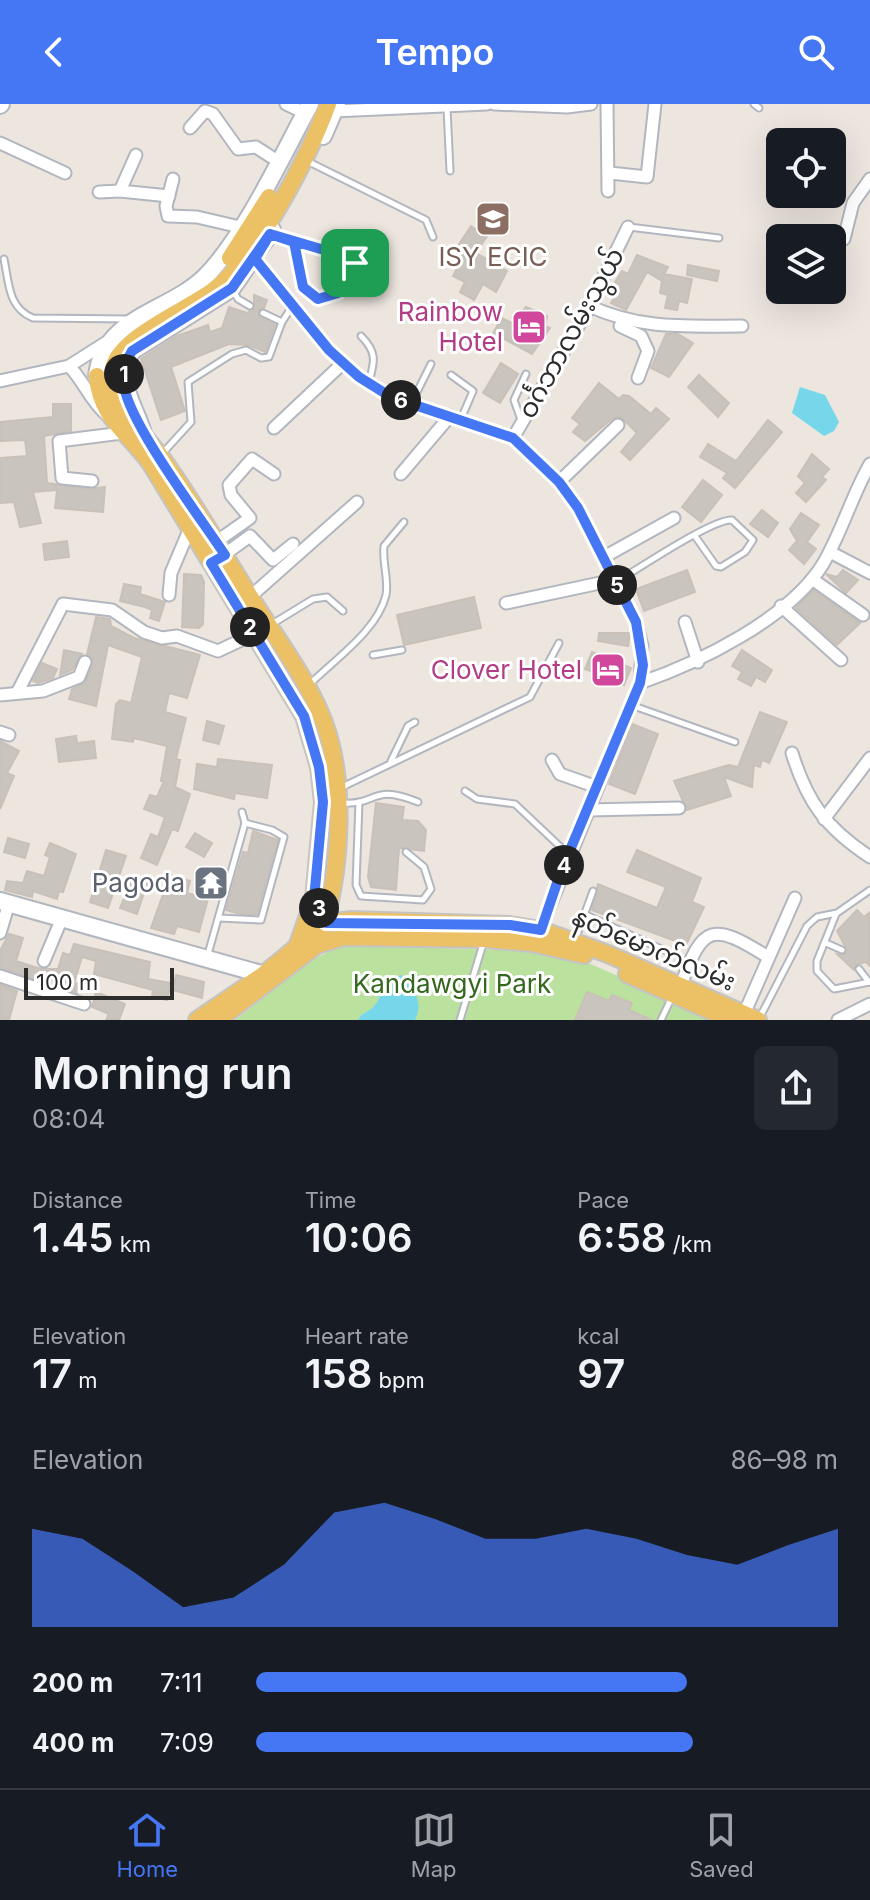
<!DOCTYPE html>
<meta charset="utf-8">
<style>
body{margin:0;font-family:Inter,"Noto Sans Myanmar",sans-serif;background:#242831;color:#f1f3f6;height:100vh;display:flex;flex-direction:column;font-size:30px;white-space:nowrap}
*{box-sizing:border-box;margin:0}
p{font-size:26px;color:#9ea1a6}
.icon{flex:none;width:44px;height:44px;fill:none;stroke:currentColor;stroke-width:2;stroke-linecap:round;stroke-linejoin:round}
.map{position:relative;height:916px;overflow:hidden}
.drawer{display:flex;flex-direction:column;background:#171b24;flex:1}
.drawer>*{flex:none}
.tools{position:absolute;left:766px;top:24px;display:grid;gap:16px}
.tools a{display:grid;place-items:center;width:80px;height:80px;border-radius:12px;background:#171b24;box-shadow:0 8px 32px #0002;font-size:40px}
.scale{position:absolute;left:24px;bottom:20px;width:150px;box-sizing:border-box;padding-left:8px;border:4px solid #2c2c2c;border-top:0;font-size:22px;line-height:28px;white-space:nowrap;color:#2c2c2c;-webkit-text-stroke:6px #fff;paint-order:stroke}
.pin{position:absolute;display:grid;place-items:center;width:68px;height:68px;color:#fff;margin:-34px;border-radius:16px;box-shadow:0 4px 12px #0006}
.km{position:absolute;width:40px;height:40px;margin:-20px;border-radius:50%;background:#222;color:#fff;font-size:22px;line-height:40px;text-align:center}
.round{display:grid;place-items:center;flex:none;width:84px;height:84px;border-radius:12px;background:#242831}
.headline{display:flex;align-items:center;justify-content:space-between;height:136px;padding:0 32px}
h1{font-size:44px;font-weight:600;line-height:60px}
.figures{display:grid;grid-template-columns:repeat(3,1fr);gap:12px;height:136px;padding:8px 32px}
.figures div{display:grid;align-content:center}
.figures b{font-size:40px;font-weight:600}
.figures small{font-size:22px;font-weight:400}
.figures p{font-size:22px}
.chart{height:224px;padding:16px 32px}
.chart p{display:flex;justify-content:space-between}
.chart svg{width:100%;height:144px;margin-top:8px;fill:#4576f4;opacity:.7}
ul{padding:0 32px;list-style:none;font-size:26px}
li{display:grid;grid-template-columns:128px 96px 1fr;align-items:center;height:60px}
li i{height:20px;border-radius:10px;background:#4576f4}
header{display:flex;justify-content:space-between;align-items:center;height:104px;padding:0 32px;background:#4576f4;color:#fff;font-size:36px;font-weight:600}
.dock{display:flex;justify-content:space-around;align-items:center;height:112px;border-top:2px solid #363941;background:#171b24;font-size:22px;color:#9ea1a6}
.dock a{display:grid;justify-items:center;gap:4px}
.dock .on{color:#4576f4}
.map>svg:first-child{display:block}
.education{fill:#eee1cf}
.green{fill:#bbe19e}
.water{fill:#76d7eb}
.building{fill:#c9c4bd;stroke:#c9c1b8;stroke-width:2}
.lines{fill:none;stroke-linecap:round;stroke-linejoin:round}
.lane-casing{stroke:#b2b6bf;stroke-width:9}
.street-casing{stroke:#b2b6bf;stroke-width:15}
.secondary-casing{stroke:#b2b6bf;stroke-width:20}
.primary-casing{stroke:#c4c4c4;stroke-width:20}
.lane{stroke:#fff;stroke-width:5}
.street{stroke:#fff;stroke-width:11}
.secondary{stroke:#fff;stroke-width:16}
.primary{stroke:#ecc065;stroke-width:16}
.route-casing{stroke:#fff;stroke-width:16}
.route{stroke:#4576f4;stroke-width:10}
.labels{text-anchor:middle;stroke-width:6;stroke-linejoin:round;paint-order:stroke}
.education-label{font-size:26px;fill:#785e54;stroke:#fff}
.hotel-label{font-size:26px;fill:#b23c85;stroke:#fff;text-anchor:end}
.street-label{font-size:26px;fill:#2c2c2c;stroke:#fff}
.worship-label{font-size:26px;fill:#5b616d;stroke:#fff;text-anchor:end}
.park-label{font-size:26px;fill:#34681d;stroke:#fff}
</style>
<header><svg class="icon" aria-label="back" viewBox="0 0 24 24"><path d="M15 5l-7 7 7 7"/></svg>Tempo<svg class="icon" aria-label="search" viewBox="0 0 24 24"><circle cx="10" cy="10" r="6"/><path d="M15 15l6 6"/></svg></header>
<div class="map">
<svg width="870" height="916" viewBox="0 0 870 916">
<rect width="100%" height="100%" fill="#ede6df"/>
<polygon class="education" points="486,98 499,110 502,106 512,113 511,129 503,124 498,133 473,118"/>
<path class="green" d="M 347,841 L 563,848 L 719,916 L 415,916 L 418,897 L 401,871 C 373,884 385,893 372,904 C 365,910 362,908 358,916 L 235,916 C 268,891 307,851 347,841 Z"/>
<g class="water">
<polygon points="800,283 825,291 839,318 834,327 824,332 792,309"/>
<path d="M 401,871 C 414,884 424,898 415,916 L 358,916 C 362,908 365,910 372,904 C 385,893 373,884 401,871 Z"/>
</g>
<g class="building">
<polygon points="471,122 487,132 476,149 507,167 496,188 483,180 474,196 460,188 465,178 453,172 463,153 454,148"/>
<polygon points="637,151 668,163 664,170 692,175 687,199 679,197 677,206 665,204 668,191 660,189 662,177 647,168 626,206 611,199 621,182 615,178 622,167 628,170"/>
<polygon points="688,161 719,167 717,177 687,171"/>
<polygon points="254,191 267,196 264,204 258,207 259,213 275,221 265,248 248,241 229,240 171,263 185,307 161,316 141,255 177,232 208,221 210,228 222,224 229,203 247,209 254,205"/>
<polygon points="526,203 547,212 545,222 550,224 532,250 493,229 502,214 512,219"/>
<polygon points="666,230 678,230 693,239 669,273 651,264"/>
<polygon points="501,259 518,270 500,299 483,289"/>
<polygon points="699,271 729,299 718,313 688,283"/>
<polygon points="599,279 619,295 623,291 629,292 651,310 656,304 669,315 630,356 621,348 637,329 621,313 613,314 585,337 573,328 580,320 572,314"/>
<polygon points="53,300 71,300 71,327 44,332 47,379 91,385 105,383 103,408 55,404 57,386 33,388 41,419 20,423 14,398 0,399 0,354 27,352 25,336 0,337 0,318 53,313"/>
<polygon points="768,316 782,328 735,384 723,374 727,369 700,353 708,340 736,357"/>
<polygon points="812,350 829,365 822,373 826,376 806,398 796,389 805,379 798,372"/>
<polygon points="703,376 722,391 701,418 682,403"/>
<polygon points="762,406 778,419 768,433 750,420"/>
<polygon points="801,409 819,421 807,438 816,445 804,460 789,446 797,437 790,425"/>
<polygon points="67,437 69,453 45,456 43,440"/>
<polygon points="687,466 695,488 644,507 636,485"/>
<polygon points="843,466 858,476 846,489 826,470 837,473"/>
<polygon points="184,470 201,471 204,478 203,520 199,524 182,523"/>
<polygon points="124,480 141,483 140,490 165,498 159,517 150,514 152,506 145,503 120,497"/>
<polygon points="813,486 860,519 837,541 796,504"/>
<polygon points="474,493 481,524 404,541 397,511"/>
<polygon points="96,513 110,515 111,522 134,534 200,551 187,594 169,589 165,608 186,614 176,655 180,656 175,683 190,690 178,727 172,725 157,761 141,754 151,730 158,733 165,713 144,705 150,691 157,693 164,677 161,677 167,642 134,634 133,638 112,635 116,600 120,596 131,599 142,553 108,541 96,602 69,595 72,585 85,579 93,561 92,553 87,550"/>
<polygon points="599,529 630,529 628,542 598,537"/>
<polygon points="64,546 82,550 72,566 60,571"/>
<polygon points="742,546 772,566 765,578 756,573 751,582 738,575 742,568 732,562"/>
<polygon points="592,548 631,564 624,581 585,565"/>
<polygon points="42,559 57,565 53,574 38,579 33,577"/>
<polygon points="760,608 787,618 769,659 762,656 760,663 754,661 752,683 724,673 731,692 687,706 674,677 729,661 738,663"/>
<polygon points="207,617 224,622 219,640 203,636"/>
<polygon points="632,620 658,630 635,690 609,680"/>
<polygon points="76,632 77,639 94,637 96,654 59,658 56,635"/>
<polygon points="0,637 19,647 7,669 14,672 0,705"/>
<polygon points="218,655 272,661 267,694 235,689 234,695 194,685 197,660 217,663"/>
<polygon points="376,699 404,703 402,716 418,717 426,726 424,747 399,744 396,786 371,783 368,773"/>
<polygon points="253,727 278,736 257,810 240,810 226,806 243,748 248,749"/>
<polygon points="195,729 212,739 204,753 186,743"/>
<polygon points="8,734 29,740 25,754 4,748"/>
<polygon points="50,739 76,750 63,788 59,787 57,795 33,787 32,793 5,786 7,777 23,779 27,767 44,772 50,753 45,751"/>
<polygon points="106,746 126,752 108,804 90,798"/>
<polygon points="637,746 701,774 692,798 704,803 686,841 592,806 598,780 657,804 666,783 627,768"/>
<polygon points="170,771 190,777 187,789 208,795 199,828 177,822 174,830 151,824"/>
<polygon points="132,776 147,780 137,810 120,804"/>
<polygon points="857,806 864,813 870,808 870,862 866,858 858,860 854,866 837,850 843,851 847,846 837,827"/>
<polygon points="9,830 23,834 16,857 41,865 58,865 63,849 70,851 74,840 150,858 148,875 171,879 167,896 152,893 153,886 94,870 96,857 82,853 74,879 79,880 77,889 0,864 0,847"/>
<polygon points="176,871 204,878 202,894 173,886"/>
<polygon points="0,881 17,887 9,916 0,916"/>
<polygon points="96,888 125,900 119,916 106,916 109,910 92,903"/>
<polygon points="587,888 609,897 612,891 632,899 629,906 652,916 575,916"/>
</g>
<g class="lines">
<defs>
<g id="lane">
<polyline points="754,0 759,4"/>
<polyline points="447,4 450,67"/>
<polyline points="311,59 426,116 433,133"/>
<polyline points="629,123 719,134"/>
<polyline points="271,130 352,155 354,162 338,189 318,195 303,183 294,138"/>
<path d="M 4,155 C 9,179 8,204 33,214 L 130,215"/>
<polyline points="232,185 238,195 250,202"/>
<polyline points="263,209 282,218"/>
<path d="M 361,232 C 377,248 375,257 369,278"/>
<polyline points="451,271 473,287 461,315"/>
<polyline points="412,298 431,260"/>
<polyline points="521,316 514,296 526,270"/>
<polyline points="161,351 191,318 188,278 232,250 246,246 261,254 269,253 282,218 293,201"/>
<path d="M 616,478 C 638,465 712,415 732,416 L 753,436 L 745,448 L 721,463 L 716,462 L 695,432"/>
<polyline points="272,520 313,495 327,493 343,507"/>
<polyline points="373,551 402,546"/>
<path d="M 310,580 C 334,556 378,526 386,491 C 389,476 382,458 384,442 L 404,418"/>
<polyline points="631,601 735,638"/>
<polyline points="391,657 408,622 415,618"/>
<polyline points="340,684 530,593 559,539"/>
<polyline points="465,687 477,695 515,700 569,751"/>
<polyline points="359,698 356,781 361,792 423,796 431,785 424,763 406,748"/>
<path d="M 343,699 C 379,701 371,679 418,698"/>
<polyline points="584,810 666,847"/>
<polyline points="836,810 817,857 817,867 834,885 870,878"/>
<polyline points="219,814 261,816 284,733 272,726 245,719"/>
<polyline points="575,836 593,787"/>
<polyline points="826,839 842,846"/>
<polyline points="208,850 245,719 242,708"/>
<polyline points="859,865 869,878"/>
<polyline points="759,915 807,822 817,813 837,809 870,786"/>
<polyline points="460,916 483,840"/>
<polyline points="661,916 671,895"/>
</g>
<g id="street">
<polyline points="286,0 305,9"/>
<polyline points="494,0 567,3 591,0"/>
<polyline points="607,0 608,87"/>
<polyline points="334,7 487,0"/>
<polyline points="190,24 205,7 213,10 238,45 256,43 279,58"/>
<polyline points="0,39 65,69"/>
<polyline points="136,51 120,87 169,92"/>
<polyline points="610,69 647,73 655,0"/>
<polyline points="173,75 166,102 168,112 197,113 240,123"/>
<polyline points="99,88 120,87"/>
<polyline points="844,135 853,99 870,75"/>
<polyline points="255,155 329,246 359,273 391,293 513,334 559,378 578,404 636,518 642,542 640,579 539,829"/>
<path d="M 589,202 C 642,226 685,222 742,222"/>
<polyline points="620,222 641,232 648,247 638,274"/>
<path d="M 69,262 C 84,277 90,297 107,311"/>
<polyline points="0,277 69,262 110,236"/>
<polyline points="274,324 342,260"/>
<polyline points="513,334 586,209 628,123"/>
<polyline points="401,370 450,312"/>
<polyline points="92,377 62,374 59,337 122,329"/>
<polyline points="559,378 618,321"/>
<polyline points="216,438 250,414 231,391 229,381 252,355 274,370"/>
<polyline points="830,448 870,469"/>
<polyline points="221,453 250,432 273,456 293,440"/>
<polyline points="604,453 674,414"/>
<polyline points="812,475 863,511"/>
<polyline points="169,491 171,469 190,424"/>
<polyline points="250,493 357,398"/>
<polyline points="506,499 614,476"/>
<polyline points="781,502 841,556"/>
<polyline points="685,518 698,558"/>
<path d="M 640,579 C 698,559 789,515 823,460 C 842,428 852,391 870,360"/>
<polyline points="17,589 63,500 112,506 144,528 162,534 177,532 218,547 254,530"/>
<polyline points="0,591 43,587 79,573 85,558"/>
<polyline points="0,628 9,631"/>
<path d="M 792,649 C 807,698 826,724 870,753"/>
<polyline points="552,656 560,670 597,683"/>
<polyline points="588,706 679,704"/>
<polyline points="824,715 870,654"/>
<polyline points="0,829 9,799"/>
<polyline points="44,857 62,814"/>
<polyline points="0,872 84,900"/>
<path d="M 681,881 C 703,820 712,818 768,853"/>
<polyline points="744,910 795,794"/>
<polyline points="838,916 870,900"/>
</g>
<g id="secondary">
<polyline points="0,1 1,0"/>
<polyline points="323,32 337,0"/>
<path d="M 97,272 C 104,212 168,209 205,173 C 244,134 283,50 310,0"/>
<path d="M 143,329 C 134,299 114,278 132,247 L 232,184 L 272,126"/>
<polyline points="0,797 272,873"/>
</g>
<g id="primary">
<polyline points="230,154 269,93"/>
<path d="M 97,272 C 100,314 129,329 151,360 L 304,612 L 319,663 L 323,698 L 314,795 L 298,840"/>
<path d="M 317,841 C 342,775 349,669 318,604 C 300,565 272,528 249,491 C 220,445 193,397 161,353 C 143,328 108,299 113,265 C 118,233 190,205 215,185 C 259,150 309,52 328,0"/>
<polyline points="627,870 731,916"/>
<polyline points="197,916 263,871 326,819 352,816 510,821 541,826 608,850 758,916"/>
<polyline points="218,916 317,841 343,833 485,835 532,839 584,851"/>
</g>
</defs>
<use href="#lane" class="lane-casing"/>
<use href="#street" class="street-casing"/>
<use href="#secondary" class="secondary-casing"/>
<use href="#primary" class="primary-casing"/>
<use href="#lane" class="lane"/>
<use href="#street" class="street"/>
<use href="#secondary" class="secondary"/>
<use href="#primary" class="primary"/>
</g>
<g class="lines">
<defs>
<path id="route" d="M 355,159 L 348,153 L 270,130 L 232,184 L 132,247 C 125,258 122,269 124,282 C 130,321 200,413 225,451 L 211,459 L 304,612 L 319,663 L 323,698 L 314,795 L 326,819 L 510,821 L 541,826 L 560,770 L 640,579 L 643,561 L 636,518 L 578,404 L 559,378 L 513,334 L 391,293 L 359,273 L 329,246 L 255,155 L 270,130 L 294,138 L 303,183 L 318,195 L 338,189 L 355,159"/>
</defs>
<use href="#route" class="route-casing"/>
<use href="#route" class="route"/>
</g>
<defs>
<symbol id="school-square" viewBox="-11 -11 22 22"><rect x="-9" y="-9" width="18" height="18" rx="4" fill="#8d6e63" stroke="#fff"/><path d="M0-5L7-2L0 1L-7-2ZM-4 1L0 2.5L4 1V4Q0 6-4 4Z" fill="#fff"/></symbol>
<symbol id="hotel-square" viewBox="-11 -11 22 22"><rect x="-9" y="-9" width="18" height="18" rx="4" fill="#d1479c" stroke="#fff"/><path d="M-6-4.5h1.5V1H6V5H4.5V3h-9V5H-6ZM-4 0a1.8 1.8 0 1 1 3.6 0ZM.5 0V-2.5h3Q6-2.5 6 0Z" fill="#fff"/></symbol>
<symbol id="temple-square" viewBox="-11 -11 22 22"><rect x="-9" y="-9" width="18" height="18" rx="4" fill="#6b7280" stroke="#fff"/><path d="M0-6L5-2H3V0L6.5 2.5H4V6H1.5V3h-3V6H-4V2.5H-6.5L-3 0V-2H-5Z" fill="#fff"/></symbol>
</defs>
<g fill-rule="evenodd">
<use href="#school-square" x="473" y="95" width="40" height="40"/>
<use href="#hotel-square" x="509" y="203" width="40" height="40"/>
<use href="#hotel-square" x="588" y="546" width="40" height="40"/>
<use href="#temple-square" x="191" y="759" width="40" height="40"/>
</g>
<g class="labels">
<g class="education-label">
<text x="493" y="162">ISY ECIC</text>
</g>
<g class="hotel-label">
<text x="503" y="217">Rainbow<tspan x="503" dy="30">Hotel</tspan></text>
<text x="582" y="575">Clover Hotel</text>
</g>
<g class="street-label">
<text transform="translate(571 229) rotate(-61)" y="9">ဝင်္ဂဘာလမ်းသွယ်</text>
<text transform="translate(654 845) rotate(23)" y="9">နတ်မောက်လမ်း</text>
</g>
<g class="worship-label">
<text x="185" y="788">Pagoda</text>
</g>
<g class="park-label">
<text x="452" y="889">Kandawgyi Park</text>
</g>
</g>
</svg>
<div class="tools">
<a><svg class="icon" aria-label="locate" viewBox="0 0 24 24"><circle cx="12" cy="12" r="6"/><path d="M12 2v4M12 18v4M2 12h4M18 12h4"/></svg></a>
<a><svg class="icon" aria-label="layers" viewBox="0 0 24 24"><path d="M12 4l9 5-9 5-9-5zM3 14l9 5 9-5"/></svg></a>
</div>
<div class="scale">100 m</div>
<div class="pin" style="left:355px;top:159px;background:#1e9e55"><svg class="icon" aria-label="arrive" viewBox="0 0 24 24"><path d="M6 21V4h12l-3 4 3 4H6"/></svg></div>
<b class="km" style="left:124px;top:270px">1</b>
<b class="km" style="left:250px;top:523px">2</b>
<b class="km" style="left:319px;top:804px">3</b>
<b class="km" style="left:564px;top:761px">4</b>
<b class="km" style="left:617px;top:481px">5</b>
<b class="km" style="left:401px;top:296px">6</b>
</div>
<section class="drawer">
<div class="headline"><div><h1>Morning run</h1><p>08:04</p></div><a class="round"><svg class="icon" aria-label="share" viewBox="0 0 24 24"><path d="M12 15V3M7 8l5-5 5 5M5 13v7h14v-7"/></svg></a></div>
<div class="figures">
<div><p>Distance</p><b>1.45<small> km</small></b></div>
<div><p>Time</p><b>10:06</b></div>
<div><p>Pace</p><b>6:58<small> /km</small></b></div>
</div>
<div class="figures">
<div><p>Elevation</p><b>17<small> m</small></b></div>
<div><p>Heart rate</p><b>158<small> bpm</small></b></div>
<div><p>kcal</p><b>97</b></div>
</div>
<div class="chart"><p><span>Elevation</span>86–98 m</p>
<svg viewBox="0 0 160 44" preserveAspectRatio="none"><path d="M0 44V14L10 17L20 27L30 38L40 35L50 25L60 9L70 6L80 11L90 17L100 17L110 14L120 17L130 22L140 25L150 19L160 14V44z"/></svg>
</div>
<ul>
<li><b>200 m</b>7:11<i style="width:74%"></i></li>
<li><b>400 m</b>7:09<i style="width:75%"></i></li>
</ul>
</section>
<nav class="dock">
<a class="on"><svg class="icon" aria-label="home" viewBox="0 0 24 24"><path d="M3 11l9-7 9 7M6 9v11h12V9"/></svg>Home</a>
<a><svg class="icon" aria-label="map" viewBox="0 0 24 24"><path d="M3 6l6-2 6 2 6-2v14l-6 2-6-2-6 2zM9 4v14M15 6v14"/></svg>Map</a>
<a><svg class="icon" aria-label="saved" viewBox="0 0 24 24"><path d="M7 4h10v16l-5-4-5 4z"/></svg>Saved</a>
</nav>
